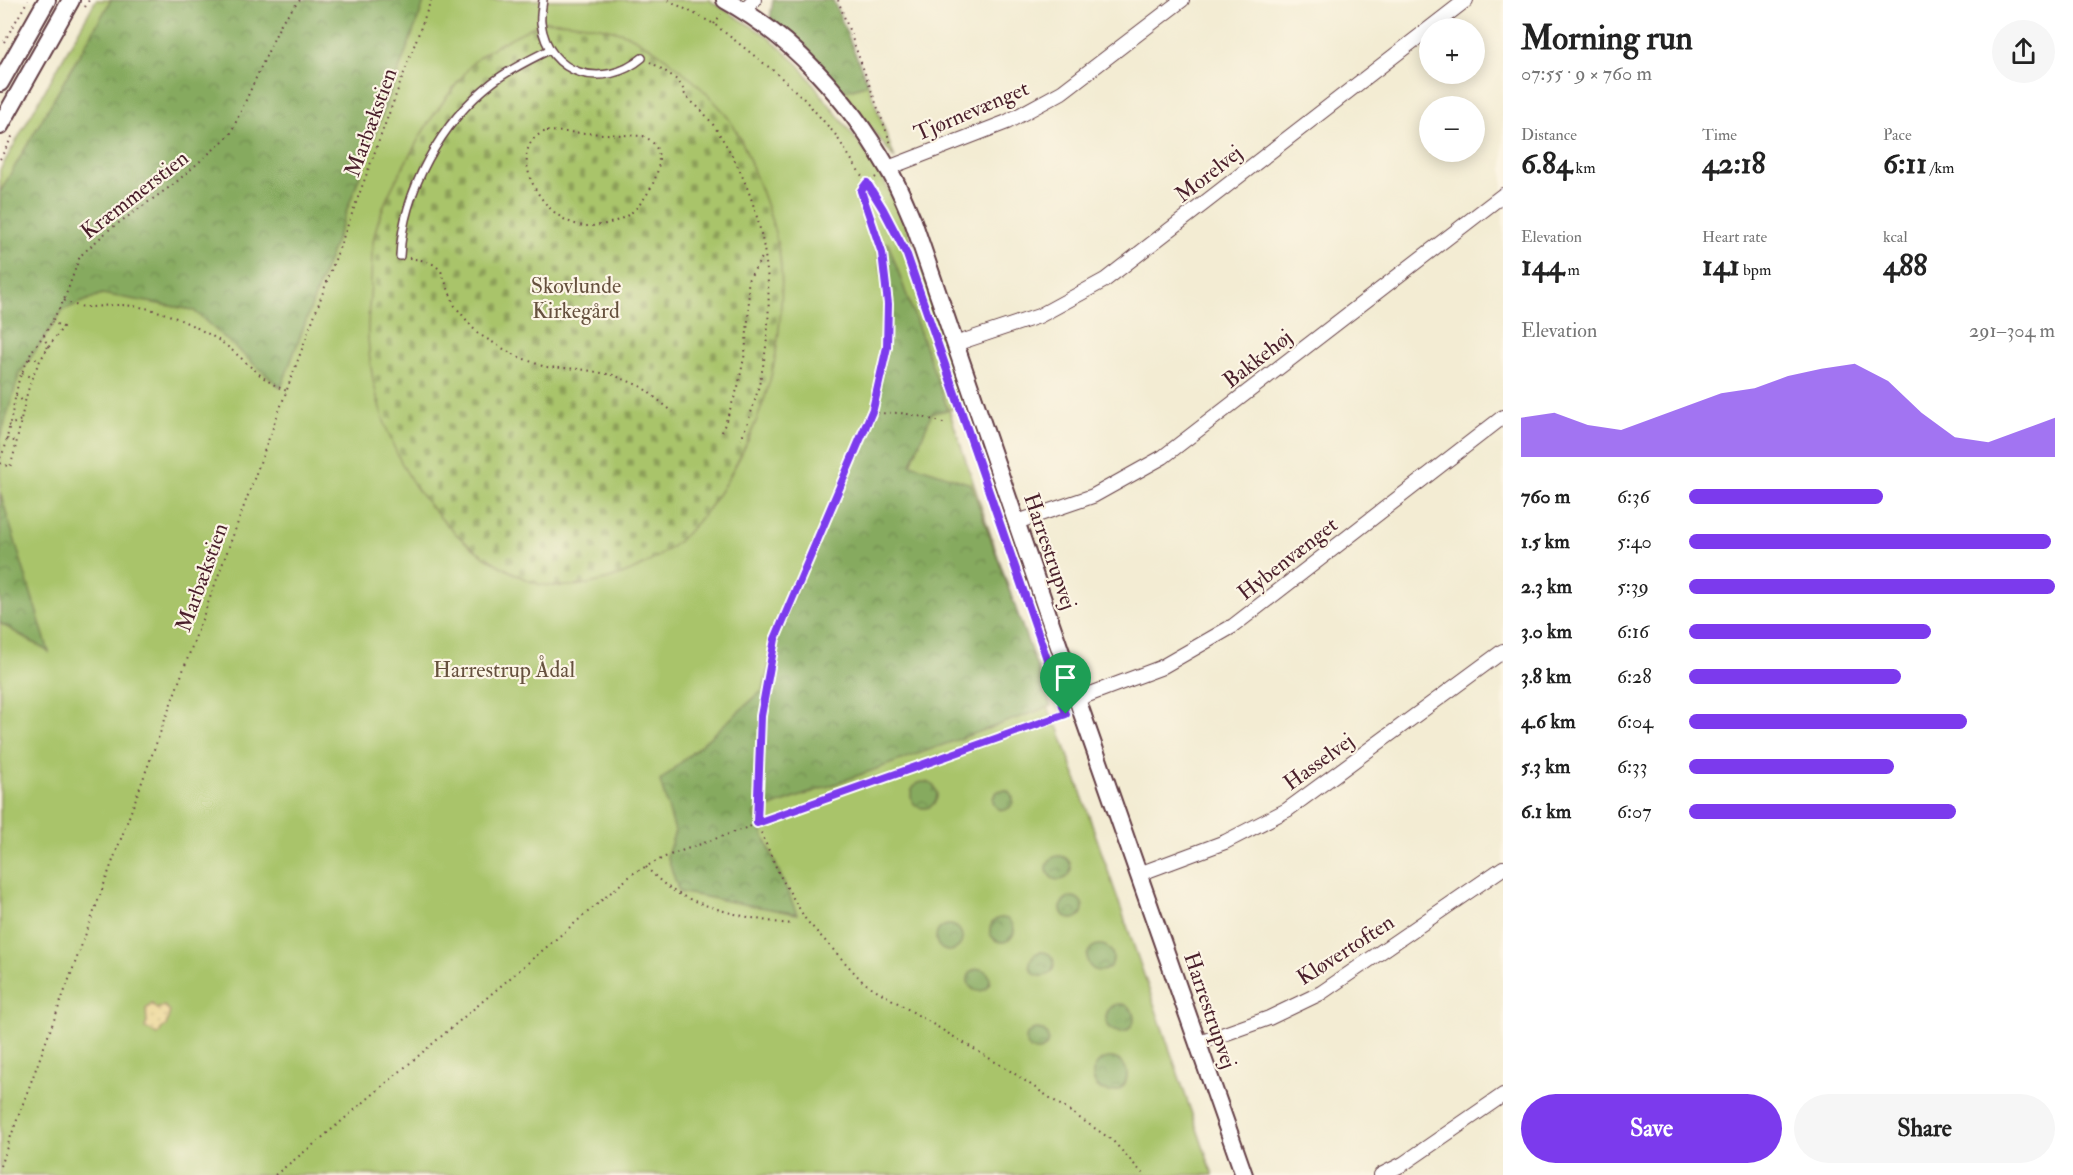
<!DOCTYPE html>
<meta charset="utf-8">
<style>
body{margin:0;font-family:"IM FELL Double Pica",serif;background:#f6f6f6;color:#222;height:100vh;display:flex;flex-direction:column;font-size:22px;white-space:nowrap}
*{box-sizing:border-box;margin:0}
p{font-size:20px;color:#767676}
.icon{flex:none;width:33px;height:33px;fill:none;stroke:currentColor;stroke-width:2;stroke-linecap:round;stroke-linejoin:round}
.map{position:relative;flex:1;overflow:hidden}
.drawer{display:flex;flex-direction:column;background:#fff;width:570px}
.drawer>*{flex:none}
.tools{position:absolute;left:1419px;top:18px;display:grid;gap:12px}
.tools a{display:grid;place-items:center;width:66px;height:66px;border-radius:50%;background:#fff;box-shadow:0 3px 15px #0003;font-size:30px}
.pin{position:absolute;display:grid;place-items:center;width:51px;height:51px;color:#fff;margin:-62px -26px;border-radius:50% 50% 50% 0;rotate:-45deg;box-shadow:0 0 6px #0007}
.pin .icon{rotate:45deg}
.round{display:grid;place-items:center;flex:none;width:63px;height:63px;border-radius:32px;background:#f6f6f6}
.headline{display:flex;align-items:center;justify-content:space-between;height:102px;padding:0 18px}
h1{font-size:33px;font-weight:800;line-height:45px}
.metrics{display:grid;grid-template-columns:repeat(3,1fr);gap:9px;height:102px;padding:6px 18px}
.metrics div{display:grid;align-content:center}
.metrics b{font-size:30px;font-weight:800}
.metrics small{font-size:16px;font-weight:400}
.metrics p{font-size:16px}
.chart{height:168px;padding:12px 18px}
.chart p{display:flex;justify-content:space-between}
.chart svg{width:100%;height:108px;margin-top:6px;fill:#7c3aed;opacity:.7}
.cta{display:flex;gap:12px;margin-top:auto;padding:12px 18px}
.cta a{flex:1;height:69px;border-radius:36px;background:#7c3aed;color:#fff;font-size:24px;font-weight:800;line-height:69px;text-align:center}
.cta a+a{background:#f6f6f6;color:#222}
ul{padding:0 18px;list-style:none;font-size:20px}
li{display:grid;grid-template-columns:96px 72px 1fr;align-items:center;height:45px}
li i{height:15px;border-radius:8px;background:#7c3aed}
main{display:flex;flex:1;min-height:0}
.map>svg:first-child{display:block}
.green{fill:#a9c46b;stroke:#7a724b;stroke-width:1.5}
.forest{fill:url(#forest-crowns);stroke:#686445;stroke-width:1.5}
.sand{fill:url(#sand-dots);stroke:#9c7c64;stroke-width:1.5}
.cemetery{fill:url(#cemetery-stones);stroke:#7a724b;stroke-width:1.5}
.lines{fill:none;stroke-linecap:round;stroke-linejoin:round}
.service-casing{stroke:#633e44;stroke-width:10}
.minor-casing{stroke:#633e44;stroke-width:16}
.tertiary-casing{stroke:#633e44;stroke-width:20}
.path{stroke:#633e44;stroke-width:2;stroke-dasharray:1.5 4.5;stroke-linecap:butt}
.service{stroke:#fff;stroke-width:7}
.minor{stroke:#fff;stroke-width:14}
.tertiary{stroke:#fff;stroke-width:16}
.route-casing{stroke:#fff;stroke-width:12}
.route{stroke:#7c3aed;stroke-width:8}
.labels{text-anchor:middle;stroke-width:4.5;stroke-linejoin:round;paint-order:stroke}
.street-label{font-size:22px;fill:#4a1f2b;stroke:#fcf5e5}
.park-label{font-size:22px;fill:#66513e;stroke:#fcf5e5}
</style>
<main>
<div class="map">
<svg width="1503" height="1175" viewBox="0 0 1503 1175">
<defs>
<pattern id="forest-crowns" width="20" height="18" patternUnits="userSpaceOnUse" patternTransform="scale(1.5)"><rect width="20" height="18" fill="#86aa5f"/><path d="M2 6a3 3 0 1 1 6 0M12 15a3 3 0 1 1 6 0" fill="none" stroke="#708a4f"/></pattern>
<pattern id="sand-dots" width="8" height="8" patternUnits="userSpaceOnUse" patternTransform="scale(1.5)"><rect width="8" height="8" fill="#eeda9e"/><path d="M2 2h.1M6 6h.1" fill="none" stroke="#cebb88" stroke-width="1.8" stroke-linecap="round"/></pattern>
<pattern id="cemetery-stones" width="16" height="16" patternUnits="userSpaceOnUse" patternTransform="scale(1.5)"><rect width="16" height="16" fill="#a9c46b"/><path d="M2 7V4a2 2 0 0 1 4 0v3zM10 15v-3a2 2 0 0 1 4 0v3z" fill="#8c9f58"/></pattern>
</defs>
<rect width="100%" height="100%" fill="#fcf5e5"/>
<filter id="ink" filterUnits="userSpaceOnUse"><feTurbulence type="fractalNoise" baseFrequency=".0167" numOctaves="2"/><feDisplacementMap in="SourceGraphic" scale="12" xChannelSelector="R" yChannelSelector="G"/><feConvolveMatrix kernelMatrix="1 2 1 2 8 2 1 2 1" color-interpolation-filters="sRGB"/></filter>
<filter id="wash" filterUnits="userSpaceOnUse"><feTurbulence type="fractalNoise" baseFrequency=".008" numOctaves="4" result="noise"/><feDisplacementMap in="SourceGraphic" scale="24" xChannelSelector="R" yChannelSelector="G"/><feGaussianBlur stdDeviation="1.35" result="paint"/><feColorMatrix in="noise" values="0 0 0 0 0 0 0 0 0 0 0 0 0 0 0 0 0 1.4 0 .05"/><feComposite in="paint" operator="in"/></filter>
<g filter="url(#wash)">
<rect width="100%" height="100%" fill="#f3ecd3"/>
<g class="green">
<polygon points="96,0 709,0 766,35 799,65 877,167 906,225 966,404 949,410 1055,727 1058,726 1213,1175 0,1175 0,170"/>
<polygon points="868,84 895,159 843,92"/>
</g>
<g class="forest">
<polygon points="111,0 425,0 281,388 193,310 102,294 63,310 19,375 0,439 0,192"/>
<polygon points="773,0 833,0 868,84 843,92 812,55 770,19"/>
<polygon points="888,243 948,410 932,413 911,464 971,484 1051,706 754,813 797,914 679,892 667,856 675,831 660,781 763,690 777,634 873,409 887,347 888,304 877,246"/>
<polygon points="0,492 49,652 0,623"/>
<circle cx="924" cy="795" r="13"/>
<circle cx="1003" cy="800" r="10"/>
<circle cx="1059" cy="868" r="12"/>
<circle cx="1072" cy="908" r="11"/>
<circle cx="1002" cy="930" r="12"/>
<circle cx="949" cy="938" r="13"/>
<circle cx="1100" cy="958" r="13"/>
<circle cx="1042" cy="964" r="12"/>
<circle cx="979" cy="980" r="11"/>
<circle cx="1120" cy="1018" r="14"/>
<circle cx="1037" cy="1040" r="11"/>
<circle cx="1110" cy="1075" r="17"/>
</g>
<polygon class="sand" points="152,1004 157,1009 164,1006 170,1011 166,1026 162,1028 158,1035 145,1028 147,1022 146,1009"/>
<path class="cemetery" d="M 544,21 C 569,23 595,24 620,32 C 654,44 699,83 723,111 C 737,128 747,152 754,172 C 766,203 779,236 781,268 C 783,296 780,326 776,353 C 766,411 731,488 689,531 C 653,568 596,592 543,585 C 531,583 519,576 508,570 C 472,551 452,533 426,501 C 392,459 370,392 368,337 C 367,320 370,301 371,283 C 372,269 371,252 374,237 C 382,199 404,166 422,133 C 434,113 448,95 462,77 C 467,71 471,63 477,59 C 493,45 524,32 544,21 Z"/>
</g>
<g filter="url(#ink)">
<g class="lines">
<defs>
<g id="service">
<path d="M 543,0 C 542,7 540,16 541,23 C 548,76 604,90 642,58"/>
<path d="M 400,256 C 403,191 441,122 493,82 C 510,69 531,59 549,50"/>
</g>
<g id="minor">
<polyline points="744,10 754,0"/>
<polyline points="888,168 1007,122 1062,92 1182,0"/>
<polyline points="955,344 1039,316 1105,280 1466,0"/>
<polyline points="1017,522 1093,496 1163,457 1503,195"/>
<polyline points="1077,699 1160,668 1233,626 1503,417"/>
<polyline points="1139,874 1225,842 1287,810 1503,651"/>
<polyline points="1199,1043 1269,1018 1321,993 1503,868"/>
<polyline points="1381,1175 1403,1164 1503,1095"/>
</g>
<g id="tertiary">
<path d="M 725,0 C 794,38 848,100 887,167 C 898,184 905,203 913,221 L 1077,699 L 1244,1175"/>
<polyline points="0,83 47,0"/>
<polyline points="0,126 71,0"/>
</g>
</defs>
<use href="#service" class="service-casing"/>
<use href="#minor" class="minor-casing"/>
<use href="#tertiary" class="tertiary-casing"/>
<g class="path">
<polyline points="668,0 714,24 775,72 803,98 835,134 883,209 907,255 951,383"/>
<polyline points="838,0 891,144"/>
<polyline points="85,7 89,0"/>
<polyline points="714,24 721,14"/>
<polyline points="4,42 28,0"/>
<path d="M 650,62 C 660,68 677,77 682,87 C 686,94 681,89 686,96 C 690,101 697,106 702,111 C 709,119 716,128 721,137 C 779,226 782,344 741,439"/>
<path d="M 547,131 L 643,136 C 677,150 649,201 628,215 C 617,222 602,226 588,226 C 541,226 501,144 547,131 Z"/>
<polyline points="0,159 13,135"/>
<polyline points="876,177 867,183 861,191 882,253 888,304 887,347 873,409 775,639 761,716 757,823 779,874 806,920 863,982 1012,1072 1112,1140 1144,1175"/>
<polyline points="409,258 426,261 435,265 441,271 455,306 477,333 514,355 545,367 580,369 613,375 628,381 642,387 673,412"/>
<path d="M 64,300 C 85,312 96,305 118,305 C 132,305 149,308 163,313 C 179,318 211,334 224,344 C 246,360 261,381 287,391"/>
<polyline points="44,335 48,349"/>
<polyline points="29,359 41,359"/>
<polyline points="22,373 32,378"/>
<polyline points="16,395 25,403"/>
<path d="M 873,409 L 879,414 C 901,410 925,417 946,424"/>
<polyline points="8,426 21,420"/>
<polyline points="722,432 738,387 745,353 749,309 748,280 763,256"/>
<polyline points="7,439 18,442"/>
<polyline points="0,458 5,448 19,379 32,351 46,332 64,300 80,256 110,229 174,184 230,135 282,21 300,0"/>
<path d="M 0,463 L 10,467 C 19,440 21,411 30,384 C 36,363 50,345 63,327 L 52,322"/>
<path d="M 646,867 C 656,877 666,887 679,894 C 707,909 761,922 793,924"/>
<polyline points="0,1166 431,0"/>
<polyline points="275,1175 318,1141 635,872 667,856 1066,714"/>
</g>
<use href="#service" class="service"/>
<use href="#minor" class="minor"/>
<use href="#tertiary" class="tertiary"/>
</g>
</g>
<g class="lines" filter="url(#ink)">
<defs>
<polygon id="route" points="867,183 883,209 907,255 1066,714 757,823 761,716 775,639 873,409 887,347 888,304 882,253 861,191"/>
</defs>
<use href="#route" class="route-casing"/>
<use href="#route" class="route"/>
</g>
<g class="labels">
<g class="street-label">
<text transform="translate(971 110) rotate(-23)" y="8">Tjørnevænget</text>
<text transform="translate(370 122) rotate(-70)" y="8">Marbækstien</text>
<text transform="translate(1208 173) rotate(-38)" y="8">Morelvej</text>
<text transform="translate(134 194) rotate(-38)" y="8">Kræmmerstien</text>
<text transform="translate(1257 358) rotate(-38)" y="8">Bakkehøj</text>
<text transform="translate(1051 551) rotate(71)" y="8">Harrestrupvej</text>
<text transform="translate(1287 558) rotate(-38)" y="8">Hybenvænget</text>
<text transform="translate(201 577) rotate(-70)" y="8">Marbækstien</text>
<text transform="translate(1318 761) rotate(-36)" y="8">Hasselvej</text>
<text transform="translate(1345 949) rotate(-33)" y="8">Kløvertoften</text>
<text transform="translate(1211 1010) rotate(71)" y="8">Harrestrupvej</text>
</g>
<g class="park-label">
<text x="576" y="293">Skovlunde<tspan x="576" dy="25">Kirkegård</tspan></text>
<text x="504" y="677">Harrestrup Ådal</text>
</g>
</g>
</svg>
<div class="tools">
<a>+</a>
<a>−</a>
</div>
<div class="pin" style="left:1066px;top:714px;background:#1e9e55"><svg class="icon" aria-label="arrive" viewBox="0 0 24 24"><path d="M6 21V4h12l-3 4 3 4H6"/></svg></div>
</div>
<section class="drawer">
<div class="headline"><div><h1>Morning run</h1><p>07:55 · 9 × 760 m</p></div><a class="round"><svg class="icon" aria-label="share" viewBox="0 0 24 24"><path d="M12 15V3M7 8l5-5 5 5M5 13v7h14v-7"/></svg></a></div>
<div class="metrics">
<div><p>Distance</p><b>6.84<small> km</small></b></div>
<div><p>Time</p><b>42:18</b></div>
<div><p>Pace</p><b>6:11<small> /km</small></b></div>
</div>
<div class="metrics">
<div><p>Elevation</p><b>144<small> m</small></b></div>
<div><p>Heart rate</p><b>141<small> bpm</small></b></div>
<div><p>kcal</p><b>488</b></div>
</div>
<div class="chart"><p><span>Elevation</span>291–304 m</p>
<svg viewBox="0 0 160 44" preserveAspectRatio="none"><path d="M0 44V28L10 26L20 31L30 33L40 28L50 23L60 18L70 16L80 11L90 8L100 6L110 13L120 26L130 36L140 38L150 33L160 28V44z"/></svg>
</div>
<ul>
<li><b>760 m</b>6:36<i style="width:53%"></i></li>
<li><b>1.5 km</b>5:40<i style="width:99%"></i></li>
<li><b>2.3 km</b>5:39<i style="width:100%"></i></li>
<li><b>3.0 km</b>6:16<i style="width:66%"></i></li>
<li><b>3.8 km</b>6:28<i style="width:58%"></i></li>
<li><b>4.6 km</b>6:04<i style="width:76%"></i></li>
<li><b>5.3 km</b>6:33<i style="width:56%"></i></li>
<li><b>6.1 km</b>6:07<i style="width:73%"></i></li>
</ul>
<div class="cta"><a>Save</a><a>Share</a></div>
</section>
</main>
